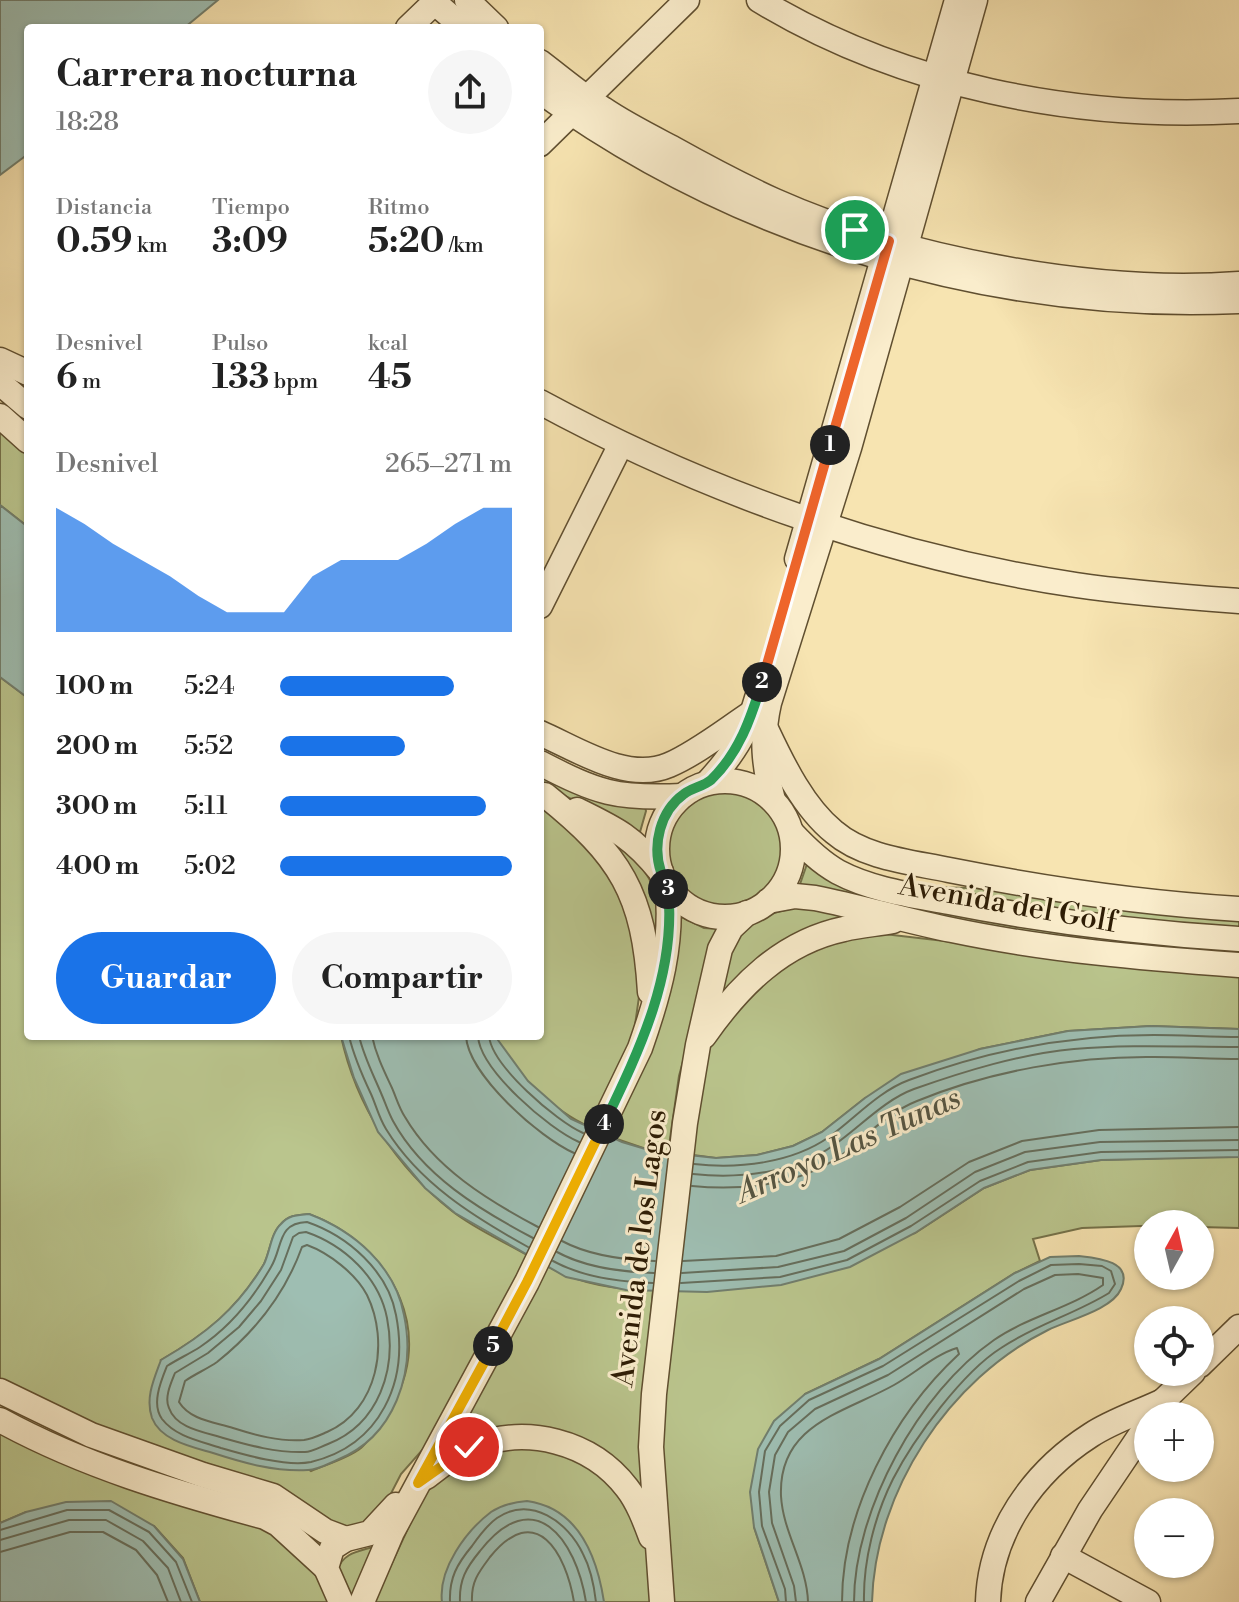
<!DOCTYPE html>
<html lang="es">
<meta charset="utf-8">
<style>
body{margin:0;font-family:"Libre Bodoni",serif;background:#f6f6f6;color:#222;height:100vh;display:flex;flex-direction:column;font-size:30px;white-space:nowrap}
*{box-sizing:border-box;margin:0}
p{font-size:26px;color:#767676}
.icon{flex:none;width:44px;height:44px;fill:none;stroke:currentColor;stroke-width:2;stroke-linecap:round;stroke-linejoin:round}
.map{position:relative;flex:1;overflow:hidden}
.side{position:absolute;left:24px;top:24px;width:520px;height:1016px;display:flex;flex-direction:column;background:#fff;border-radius:8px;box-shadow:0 2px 6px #0004}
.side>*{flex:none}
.needle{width:52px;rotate:8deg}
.fabs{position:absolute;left:1134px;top:1210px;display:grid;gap:16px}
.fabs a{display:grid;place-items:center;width:80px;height:80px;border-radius:50%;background:#fff;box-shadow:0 2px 6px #0004;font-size:40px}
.pin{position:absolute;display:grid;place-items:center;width:68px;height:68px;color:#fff;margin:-34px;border:4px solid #fff;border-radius:50%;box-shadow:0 2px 8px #0007}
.km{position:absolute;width:40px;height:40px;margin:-20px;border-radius:50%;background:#222;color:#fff;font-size:22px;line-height:40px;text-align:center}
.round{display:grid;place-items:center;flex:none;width:84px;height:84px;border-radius:42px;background:#f6f6f6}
.summary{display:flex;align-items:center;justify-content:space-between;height:136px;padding:0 32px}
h1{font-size:36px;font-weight:700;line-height:60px}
.figures{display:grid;grid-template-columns:repeat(3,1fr);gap:12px;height:136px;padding:8px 32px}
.figures div{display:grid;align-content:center}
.figures b{font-size:34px;font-weight:700}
.figures small{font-size:22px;font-weight:400}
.figures p{font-size:22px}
.chart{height:224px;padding:16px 32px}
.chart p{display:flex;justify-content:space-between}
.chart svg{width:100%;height:144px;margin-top:8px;fill:#1a73e8;opacity:.7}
.button{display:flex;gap:16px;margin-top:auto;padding:16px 32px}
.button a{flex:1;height:92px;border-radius:48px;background:#1a73e8;color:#fff;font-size:32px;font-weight:700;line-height:92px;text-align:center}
.button a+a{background:#f6f6f6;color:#222}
ul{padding:0 32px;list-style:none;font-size:26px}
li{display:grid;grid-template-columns:128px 96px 1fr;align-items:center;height:60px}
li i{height:20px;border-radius:10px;background:#1a73e8}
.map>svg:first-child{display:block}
.green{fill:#bac58d;stroke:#747149;stroke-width:2;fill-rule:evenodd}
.water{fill:#9ebeb2;stroke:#717e6d;stroke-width:2}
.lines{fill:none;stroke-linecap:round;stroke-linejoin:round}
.shore{stroke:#666e5c;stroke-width:2}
.minor-casing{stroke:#604f30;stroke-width:27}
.minor{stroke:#faedcc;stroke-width:24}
.split-1-casing{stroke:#fff;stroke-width:16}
.split-2-casing{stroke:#fff;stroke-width:16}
.split-3-casing{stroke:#fff;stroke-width:16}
.split-4-casing{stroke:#fff;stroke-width:16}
.split-5-casing{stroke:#fff;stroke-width:16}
.split-6-casing{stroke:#fff;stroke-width:16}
.split-1{stroke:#f0652b;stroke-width:10}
.split-2{stroke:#f0652b;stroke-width:10}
.split-3{stroke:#22a559;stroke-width:10}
.split-4{stroke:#22a559;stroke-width:10}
.split-5{stroke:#f5b400;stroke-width:10}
.split-6{stroke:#f5b400;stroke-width:10}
.labels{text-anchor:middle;stroke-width:6;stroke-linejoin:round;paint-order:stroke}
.street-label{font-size:30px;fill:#2e1d05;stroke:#faedcc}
.water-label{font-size:32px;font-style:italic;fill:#555542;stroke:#faedcc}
</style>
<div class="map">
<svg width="1239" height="1602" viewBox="0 0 1239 1602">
<rect width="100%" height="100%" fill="#f7e4b1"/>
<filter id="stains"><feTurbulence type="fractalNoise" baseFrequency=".0025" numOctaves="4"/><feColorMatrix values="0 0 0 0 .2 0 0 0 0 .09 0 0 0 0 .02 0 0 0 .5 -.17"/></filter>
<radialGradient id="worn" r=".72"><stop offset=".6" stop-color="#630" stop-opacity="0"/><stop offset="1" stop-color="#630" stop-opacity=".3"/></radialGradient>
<g class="green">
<polygon points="0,431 28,454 28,527 0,505"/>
<path d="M 0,677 L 28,698 L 28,1036 L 341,1036 C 356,1106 396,1167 452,1211 C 475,1229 503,1241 527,1255 L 440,1430 L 401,1474 L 384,1507 L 360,1533 L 153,1450 L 0,1382 ZM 309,1214 C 394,1245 442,1340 383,1419 C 376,1428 369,1441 361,1448 C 347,1459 327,1464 311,1471 L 161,1360 C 206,1334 237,1309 264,1264 C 270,1252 271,1233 281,1224 C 289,1215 297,1215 309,1214 Z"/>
<polygon points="540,773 645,807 646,811 640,832 540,784"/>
<circle cx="725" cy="847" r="60"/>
<path d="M 540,803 L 609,869 L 634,927 L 640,990 L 633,1039 L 590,1127 C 555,1112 511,1071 495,1036 L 540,1036 Z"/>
<path d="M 606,832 C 653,877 659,878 657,945 Z"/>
<polygon points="807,864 848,890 964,917 1071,935 1239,949 1239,958 1069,944 799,887"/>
<polygon points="917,887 975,888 1111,908 1239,918 1239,929 1110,920"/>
<path d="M 806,906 L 862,920 L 834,929 L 720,1007 C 728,940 734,917 806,906 Z"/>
<polygon points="680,916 704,928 719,929 679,1076 668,1153 652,1151 608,1136"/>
<path d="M 884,934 L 1239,975 L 1239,1029 L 1151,1026 L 1068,1031 L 980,1049 L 865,1098 L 822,1132 L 793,1146 L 757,1155 L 716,1158 L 693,1155 C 694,1132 691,1103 697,1081 C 714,1017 767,967 829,944 C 846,937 865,936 884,934 Z"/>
<polygon points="1198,1157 1239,1157 1239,1228 1200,1227 1200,1224 1082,1228 1033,1239 1040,1261 1015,1273 879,1359 805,1394 754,1527 779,1602 671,1602 662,1448 663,1391 678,1291 915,1233 984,1188 1030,1170 1101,1160"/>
<path d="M 545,1265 C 578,1284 616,1290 653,1290 L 645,1382 L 648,1497 L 582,1441 L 449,1448 Z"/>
<polygon points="0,1427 263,1525 315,1571 334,1602 200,1602 183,1558 154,1526 26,1512 0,1523"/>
<polygon points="493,1448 553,1448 610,1478 644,1531 653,1602 374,1602 422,1498 437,1479"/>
<path d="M 373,1547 L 352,1602 L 337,1570 C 344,1553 356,1552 373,1547 Z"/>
</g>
<g class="water">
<polygon points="0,0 218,0 184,28 28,28 28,154 0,175"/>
<polygon points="0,505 28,527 28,698 0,677"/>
<polygon points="1151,1026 1239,1029 1239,1157 1101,1160 1030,1170 984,1188 915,1233 850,1267 781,1285 707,1292 626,1290 566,1277 455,1213 425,1188 378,1132 354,1078 341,1036 495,1036 528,1081 571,1119 622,1142 652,1151 716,1158 757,1155 793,1146 822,1132 865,1098 901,1074 980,1049 1068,1031"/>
<path d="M 309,1214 C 354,1231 395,1266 404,1315 C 416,1372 395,1437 337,1460 C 328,1464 317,1470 308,1470 C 275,1472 244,1463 213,1453 C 193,1447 161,1441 152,1418 C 145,1398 154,1379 161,1360 C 206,1334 237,1309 264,1264 C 270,1252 271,1233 281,1224 C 289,1215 297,1215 309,1214 Z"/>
<path d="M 1079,1256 C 1097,1258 1134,1261 1121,1289 C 1112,1310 1068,1320 1048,1330 C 949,1379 875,1491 872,1602 L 779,1602 L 754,1527 L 750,1492 L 758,1449 L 774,1421 L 805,1394 L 879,1359 L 1015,1273 L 1050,1257 Z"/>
<polygon points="111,1501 154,1526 183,1559 200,1602 0,1602 0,1523 26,1512 66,1502"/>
<path d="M 527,1501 C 578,1508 597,1556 604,1602 L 442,1602 C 438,1569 466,1531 491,1512 C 502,1505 514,1502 527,1501 Z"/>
</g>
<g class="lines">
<g class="shore">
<path d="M 349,1036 C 354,1057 362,1075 371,1094 C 376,1105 379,1118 386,1129 C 419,1183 474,1217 528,1247"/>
<path d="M 359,1036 C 364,1057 373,1074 381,1093 C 385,1102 388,1112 393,1121 C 423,1176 480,1210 533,1238"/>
<path d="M 372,1036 C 376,1055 384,1071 392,1088 C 396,1097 399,1108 405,1117 C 435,1168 487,1200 538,1227"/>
<path d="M 466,1036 C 468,1075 540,1138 574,1153"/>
<path d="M 478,1036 C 480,1070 549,1129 579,1142"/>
<path d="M 489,1036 C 492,1066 556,1121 583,1133"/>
<path d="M 694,1164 C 739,1169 792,1163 829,1137 C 855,1118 879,1091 909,1080 C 986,1051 1071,1035 1154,1035 C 1182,1035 1211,1037 1239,1037"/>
<path d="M 693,1174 C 740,1179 795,1173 834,1145 C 860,1127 884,1100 914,1089 C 965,1071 1020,1054 1074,1049 C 1129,1044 1184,1047 1239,1047"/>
<path d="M 692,1186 C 741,1191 802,1185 843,1154 C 866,1136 889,1112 917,1101 C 990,1071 1075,1056 1154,1057 C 1182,1057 1211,1059 1239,1059"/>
<path d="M 307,1222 C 348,1236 388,1271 396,1315 C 409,1381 381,1445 311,1462 C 287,1467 245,1455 221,1448 C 200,1441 176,1437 162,1419 C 151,1404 161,1381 167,1366 C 178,1359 189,1354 200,1347 C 230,1327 254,1297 271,1267 C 283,1247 277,1223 307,1222 Z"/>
<path d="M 306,1232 C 344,1245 379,1277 387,1318 C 397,1369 379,1424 328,1444 C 320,1447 312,1452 305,1452 C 275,1453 248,1445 220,1437 C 203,1432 176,1428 169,1408 C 164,1398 171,1383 175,1373 L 208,1353 L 239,1327 L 261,1301 L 281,1270 L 293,1237 L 299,1233 Z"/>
<path d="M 562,1241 C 590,1256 624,1260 655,1261"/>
<path d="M 307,1245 C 329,1253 356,1274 367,1295 C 390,1342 378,1410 327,1432 C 320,1435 312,1439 304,1440 C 280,1442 255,1435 233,1428 C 214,1422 190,1420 179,1402 L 185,1381 C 195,1374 207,1369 217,1362 C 256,1331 285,1294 302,1247 Z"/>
<path d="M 557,1252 C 586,1268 621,1272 654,1273"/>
<path d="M 553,1261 C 582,1277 619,1282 653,1283"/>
<polyline points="683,1261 776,1256 839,1239 900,1207 969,1162 1022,1141 1099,1130 1239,1127"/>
<polyline points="682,1273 778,1267 844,1251 906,1218 975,1172 1025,1152 1100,1142 1239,1140"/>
<polyline points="681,1283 780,1277 847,1260 911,1226 980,1181 1028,1162 1101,1152 1239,1150"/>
<polyline points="0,1530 67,1510 109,1510 149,1532 176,1562 192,1602"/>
<polyline points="0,1540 69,1520 106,1520 143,1541 168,1568 181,1602"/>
<polyline points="0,1552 70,1532 103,1532 136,1550 157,1575 168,1602"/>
<path d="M 450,1602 C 449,1578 457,1564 472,1546 C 479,1536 487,1525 497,1518 C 531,1495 568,1522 583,1554 C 591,1569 594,1585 596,1602"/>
<path d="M 460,1602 C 459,1580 466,1568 480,1551 C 534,1482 576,1539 586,1602"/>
<path d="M 472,1602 C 471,1582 478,1573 490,1557 C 536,1500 566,1553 574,1602"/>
<path d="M 786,1602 L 785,1589 L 762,1526 L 759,1492 L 765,1451 L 780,1426 L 809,1400 L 883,1366 L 1019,1281 L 1051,1265 L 1079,1264 L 1102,1266 L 1111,1271 L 1115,1284 L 1109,1293 C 1075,1314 1035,1325 1001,1348 C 963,1372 914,1438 893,1479 C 875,1515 863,1561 864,1602"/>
<path d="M 796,1602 L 794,1586 L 772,1523 L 769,1492 L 775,1455 L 788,1432 L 815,1409 L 888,1375 L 1024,1289 L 1055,1275 L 1078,1274 L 1103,1278 L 1103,1285 C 1070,1308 1027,1317 994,1340 C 919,1392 854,1510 854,1602"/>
<path d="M 808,1602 C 807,1565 783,1533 781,1496 C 778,1424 844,1413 894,1385 C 914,1374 936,1354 957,1348 L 959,1354 C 893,1415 842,1512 842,1602"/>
</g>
<defs>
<g id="minor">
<polyline points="467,0 496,28"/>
<path d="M 759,0 C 901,86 1074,120 1239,111"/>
<polyline points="434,2 464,28"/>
<polyline points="408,28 437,0"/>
<path d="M 540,62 C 561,78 581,95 603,109 C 625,124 649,136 672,148 C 706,167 740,185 775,201 C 905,259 1097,295 1239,284"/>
<path d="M 540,91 C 740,236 992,312 1239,301"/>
<polyline points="540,144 687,0"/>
<polyline points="0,360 28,373"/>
<polyline points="0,383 28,407"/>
<path d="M 540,402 C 706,492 889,557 1076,585 C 1130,593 1185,597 1239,601"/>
<polyline points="0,416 28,441"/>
<polyline points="797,559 957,0"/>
<polyline points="540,606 621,444"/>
<path d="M 767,731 C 783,765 804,808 834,832 C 864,858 911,862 949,870 C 1045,889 1140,903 1239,909"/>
<path d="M 540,733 C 577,749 627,783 669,765 C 697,753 727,729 753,712"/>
<path d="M 540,763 C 598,793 616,799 682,796"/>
<circle cx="725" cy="849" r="68"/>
<path d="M 708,782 C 731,757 748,732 757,698"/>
<path d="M 545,795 C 621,856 644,893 650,992"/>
<path d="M 773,800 C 764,766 761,738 769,703 L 849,448 L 975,0"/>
<path d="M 577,810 C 616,829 633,837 661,872"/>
<path d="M 792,833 C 806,848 820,862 838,872 C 872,890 912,895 949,902 C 1045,921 1141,933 1239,939"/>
<path d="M 768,901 L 795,896 L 815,898 C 861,907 906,921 952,930 C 1047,950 1143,958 1239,965"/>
<path d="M 704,1036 C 739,986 782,942 844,929 C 860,925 877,924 893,921"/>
<polyline points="1200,1365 1239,1327"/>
<polyline points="0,1391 91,1435 203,1475 273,1496 325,1531 346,1539"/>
<polyline points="1155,1414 1163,1401 1193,1372"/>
<path d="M 0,1420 C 84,1466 173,1492 265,1517 L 278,1524 L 326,1568"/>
<path d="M 426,1477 C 440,1467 455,1453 472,1447 C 526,1425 591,1441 627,1488 C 638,1502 645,1521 651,1537"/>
<polyline points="1063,1556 1148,1602"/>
<polyline points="341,1602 326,1568 332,1548 346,1539 370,1533 396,1505"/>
<path d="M 362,1602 L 392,1532 L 527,1282 L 640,1048 C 659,994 674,942 667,885"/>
<polyline points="662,1602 651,1447 654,1394 685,1123 698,1045 720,949 731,928 747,913"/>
<path d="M 988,1602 C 990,1533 1033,1472 1091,1435 C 1112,1421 1140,1412 1163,1401"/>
<polyline points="1038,1602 1090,1510 1148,1424"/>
</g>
</defs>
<use href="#minor" class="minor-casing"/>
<use href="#minor" class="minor"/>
</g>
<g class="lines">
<defs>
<polyline id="split-1" points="830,445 889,241 855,230"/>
<polyline id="split-2" points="762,682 830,445"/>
<path id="split-3" d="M 668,889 C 666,883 663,878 661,872 C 652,845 660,811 684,794 C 692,788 704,786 711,780 C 739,753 751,718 762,682"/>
<path id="split-4" d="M 604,1124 C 639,1051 677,973 668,889"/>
<polyline id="split-5" points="493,1346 527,1282 604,1124"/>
<polyline id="split-6" points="469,1447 418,1483 493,1346"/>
</defs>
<use href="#split-1" class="split-1-casing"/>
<use href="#split-2" class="split-2-casing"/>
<use href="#split-3" class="split-3-casing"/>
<use href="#split-4" class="split-4-casing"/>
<use href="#split-5" class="split-5-casing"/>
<use href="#split-6" class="split-6-casing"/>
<use href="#split-1" class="split-1"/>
<use href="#split-2" class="split-2"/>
<use href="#split-3" class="split-3"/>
<use href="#split-4" class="split-4"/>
<use href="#split-5" class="split-5"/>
<use href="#split-6" class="split-6"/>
</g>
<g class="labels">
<g class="street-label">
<text transform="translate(1008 903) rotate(10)" y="10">Avenida del Golf</text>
<text transform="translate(639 1248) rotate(-83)" y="10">Avenida de los Lagos</text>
</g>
<g class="water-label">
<text transform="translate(848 1144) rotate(-24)" y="11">Arroyo Las Tunas</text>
</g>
</g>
<rect width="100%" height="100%" filter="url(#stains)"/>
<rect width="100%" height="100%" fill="url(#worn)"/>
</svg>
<div class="fabs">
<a><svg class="needle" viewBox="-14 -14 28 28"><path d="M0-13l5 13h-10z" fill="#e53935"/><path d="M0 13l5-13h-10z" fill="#767676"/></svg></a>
<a><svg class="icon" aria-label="locate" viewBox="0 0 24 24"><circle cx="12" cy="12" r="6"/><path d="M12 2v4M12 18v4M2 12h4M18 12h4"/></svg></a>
<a>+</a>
<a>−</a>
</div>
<div class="pin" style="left:855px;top:230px;background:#1e9e55"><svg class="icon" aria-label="arrive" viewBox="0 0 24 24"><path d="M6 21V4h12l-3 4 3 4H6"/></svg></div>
<div class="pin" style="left:469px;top:1447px;background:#d93025"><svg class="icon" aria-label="check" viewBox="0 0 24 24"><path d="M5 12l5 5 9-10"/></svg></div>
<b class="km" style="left:830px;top:445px">1</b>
<b class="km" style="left:762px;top:682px">2</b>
<b class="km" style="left:668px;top:889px">3</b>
<b class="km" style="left:604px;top:1124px">4</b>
<b class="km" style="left:493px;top:1346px">5</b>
<section class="side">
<div class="summary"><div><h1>Carrera nocturna</h1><p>18:28</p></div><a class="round"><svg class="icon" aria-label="share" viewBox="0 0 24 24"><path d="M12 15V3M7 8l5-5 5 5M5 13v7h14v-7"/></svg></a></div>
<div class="figures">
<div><p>Distancia</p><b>0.59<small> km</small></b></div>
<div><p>Tiempo</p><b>3:09</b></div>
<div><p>Ritmo</p><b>5:20<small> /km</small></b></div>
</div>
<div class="figures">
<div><p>Desnivel</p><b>6<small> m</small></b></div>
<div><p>Pulso</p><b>133<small> bpm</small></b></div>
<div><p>kcal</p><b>45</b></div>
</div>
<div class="chart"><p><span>Desnivel</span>265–271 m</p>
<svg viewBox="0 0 160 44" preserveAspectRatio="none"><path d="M0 44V6L10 11L20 17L30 22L40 27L50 33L60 38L70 38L80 38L90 27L100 22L110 22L120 22L130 17L140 11L150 6L160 6V44z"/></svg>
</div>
<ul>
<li><b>100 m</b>5:24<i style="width:75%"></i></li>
<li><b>200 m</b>5:52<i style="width:54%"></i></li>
<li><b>300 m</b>5:11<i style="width:89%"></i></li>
<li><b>400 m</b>5:02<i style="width:100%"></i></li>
</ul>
<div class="button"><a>Guardar</a><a>Compartir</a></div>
</section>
</div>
